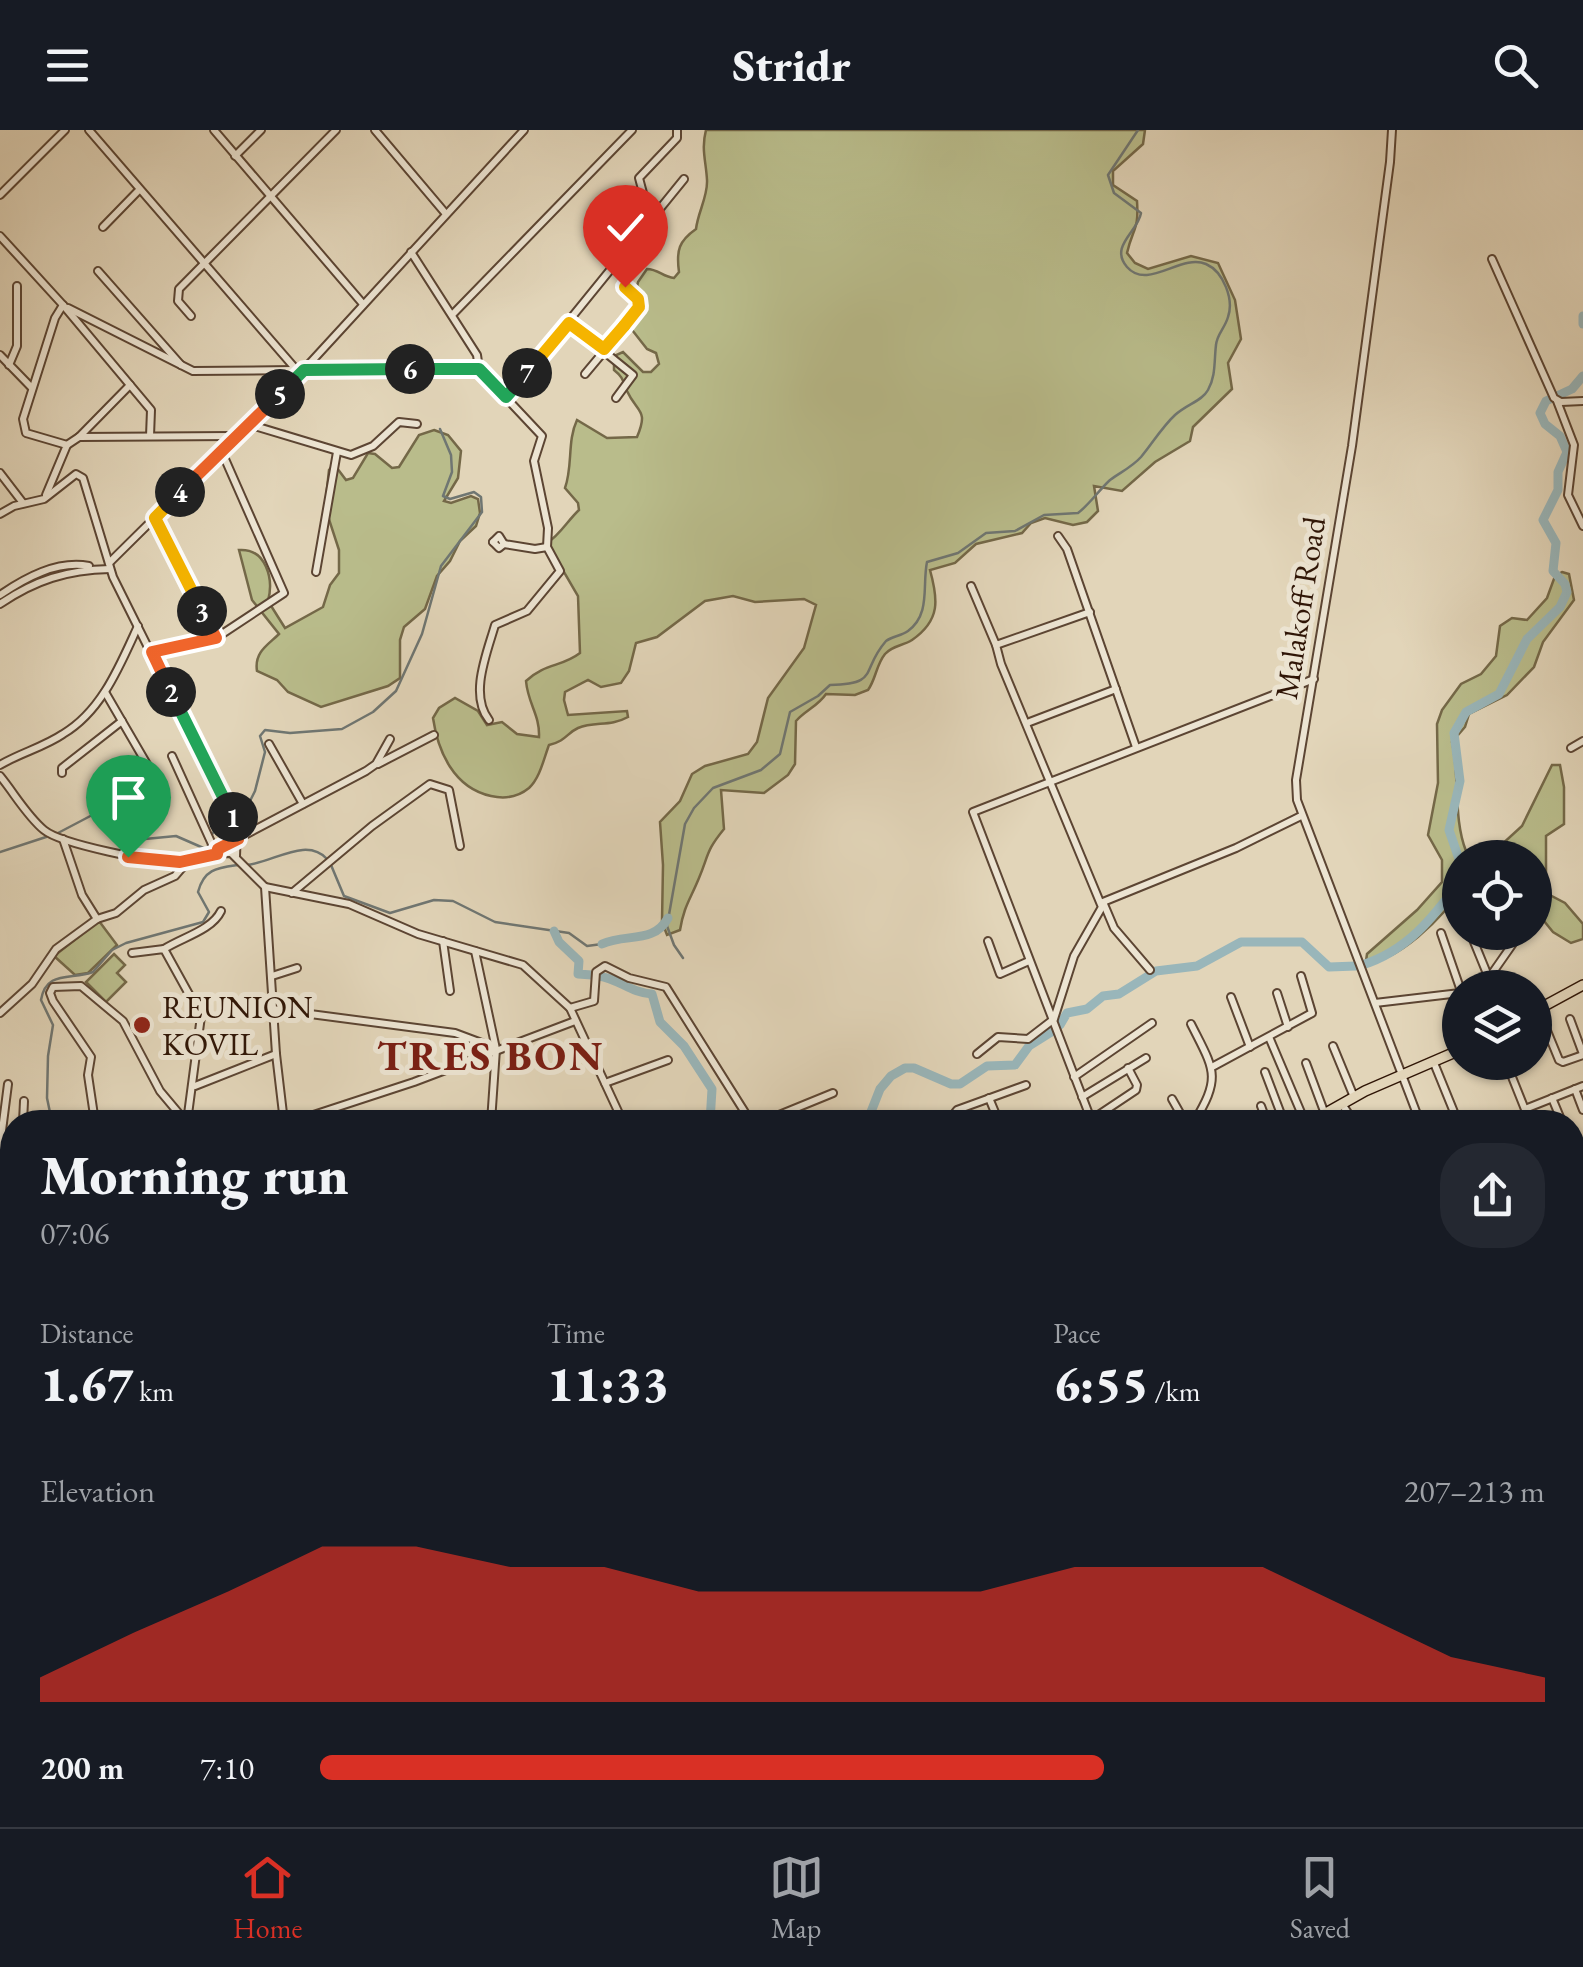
<!DOCTYPE html>
<meta charset="utf-8">
<style>
body{margin:0;font-family:"EB Garamond",serif;background:#242831;color:#f1f3f6;height:100vh;display:flex;flex-direction:column;font-size:38px;white-space:nowrap}
*{box-sizing:border-box;margin:0}
p{font-size:32px;color:#9ea1a6}
.icon{flex:none;width:55px;height:55px;fill:none;stroke:currentColor;stroke-width:2;stroke-linecap:round;stroke-linejoin:round}
.map{position:relative;flex:1;overflow:hidden}
.side{position:absolute;left:0px;top:980px;width:1585px;height:718px;display:flex;flex-direction:column;background:#171b24;border-radius:40px 40px 0 0;box-shadow:0 2px 8px #0004}
.side>*{flex:none}
.controls{position:absolute;left:1442px;top:710px;display:grid;gap:20px}
.controls a{display:grid;place-items:center;width:110px;height:110px;border-radius:50%;background:#171b24;box-shadow:0 2px 8px #0004;font-size:50px}
.pin{position:absolute;display:grid;place-items:center;width:85px;height:85px;color:#fff;margin:-102px -42px;border-radius:50% 50% 50% 0;rotate:-45deg;box-shadow:0 0 10px #0007}
.pin .icon{rotate:45deg}
.km{position:absolute;width:50px;height:50px;margin:-25px;border-radius:50%;background:#222;color:#fff;font-size:28px;line-height:50px;text-align:center}
.round{display:grid;place-items:center;flex:none;width:105px;height:105px;border-radius:40px;background:#242831}
.summary{display:flex;align-items:center;justify-content:space-between;height:170px;padding:0 40px}
h1{font-size:55px;font-weight:800;line-height:75px}
.figures{display:grid;grid-template-columns:repeat(3,1fr);gap:15px;height:170px;padding:10px 40px}
.figures div{display:grid;align-content:center}
.figures b{font-size:50px;font-weight:800}
.figures small{font-size:28px;font-weight:400}
.figures p{font-size:28px}
.chart{height:280px;padding:20px 40px}
.chart p{display:flex;justify-content:space-between}
.chart svg{width:100%;height:180px;margin-top:10px;fill:#d93025;opacity:.7}
ul{padding:0 40px;list-style:none;font-size:32px}
li{display:grid;grid-template-columns:160px 120px 1fr;align-items:center;height:75px}
li i{height:25px;border-radius:12px;background:#d93025}
header{display:flex;justify-content:space-between;align-items:center;height:130px;padding:0 40px;background:#171b24;font-size:45px;font-weight:800}
.tabs{display:flex;justify-content:space-around;align-items:center;height:140px;border-top:2px solid #363941;background:#171b24;font-size:28px;color:#9ea1a6}
.tabs a{display:grid;justify-items:center;gap:5px}
.tabs .on{color:#d93025}
.map>svg:first-child{display:block}
.green{fill:#b9bc8b;stroke:#746848;stroke-width:2.5}
.lines{fill:none;stroke-linecap:round;stroke-linejoin:round}
.stream{stroke:#6f7672;stroke-width:2.5}
.river{stroke:#99b6ba;stroke-width:9}
.minor-casing{stroke:#5c4533;stroke-width:10}
.major-casing{stroke:#2f1506;stroke-width:12}
.minor{stroke:#ece4d2;stroke-width:6}
.major{stroke:#e2d5b9;stroke-width:9}
.split-1-casing{stroke:#fff;stroke-width:20}
.split-2-casing{stroke:#fff;stroke-width:20}
.split-3-casing{stroke:#fff;stroke-width:20}
.split-4-casing{stroke:#fff;stroke-width:20}
.split-5-casing{stroke:#fff;stroke-width:20}
.split-6-casing{stroke:#fff;stroke-width:20}
.split-7-casing{stroke:#fff;stroke-width:20}
.split-8-casing{stroke:#fff;stroke-width:20}
.split-9-casing{stroke:#fff;stroke-width:20}
.split-1{stroke:#f0652b;stroke-width:12}
.split-2{stroke:#22a559;stroke-width:12}
.split-3{stroke:#f0652b;stroke-width:12}
.split-4{stroke:#f5b400;stroke-width:12}
.split-5{stroke:#f0652b;stroke-width:12}
.split-6{stroke:#22a559;stroke-width:12}
.split-7{stroke:#22a559;stroke-width:12}
.split-8{stroke:#f5b400;stroke-width:12}
.split-9{stroke:#f5b400;stroke-width:12}
.poi-dot{fill:#8f2418;stroke:#ece4d2;stroke-width:4}
.labels{text-anchor:middle;stroke-width:10;stroke-linejoin:round;paint-order:stroke}
.street-label{font-size:32px;fill:#2f1506;stroke:#ece4d2}
.poi-label{font-size:32px;fill:#2f1506;stroke:#ece4d2;text-anchor:start}
.district-label{font-size:42px;font-weight:bold;letter-spacing:2.5px;fill:#7a1f14;stroke:#ece4d2}
</style>
<header><svg class="icon" aria-label="menu" viewBox="0 0 24 24"><path d="M4 6h16M4 12h16M4 18h16"/></svg>Stridr<svg class="icon" aria-label="search" viewBox="0 0 24 24"><circle cx="10" cy="10" r="6"/><path d="M15 15l6 6"/></svg></header>
<div class="map">
<svg width="1583" height="1697" viewBox="0 0 1583 1697">
<rect width="100%" height="100%" fill="#e2d5b9"/>
<filter id="stains"><feTurbulence type="fractalNoise" baseFrequency=".002" numOctaves="4"/><feColorMatrix values="0 0 0 0 .2 0 0 0 0 .09 0 0 0 0 .02 0 0 0 .5 -.17"/></filter>
<radialGradient id="worn" r=".72"><stop offset=".6" stop-color="#630" stop-opacity="0"/><stop offset="1" stop-color="#630" stop-opacity=".3"/></radialGradient>
<g class="green">
<path d="M 706,0 L 1145,0 L 1143,14 L 1113,41 L 1113,55 L 1137,71 C 1139,101 1133,97 1127,123 L 1135,133 L 1148,139 L 1191,126 L 1218,133 L 1235,170 L 1241,209 L 1228,233 L 1232,259 L 1193,297 L 1190,311 L 1155,332 L 1122,361 L 1094,356 L 1098,381 L 1087,392 L 1073,395 L 1045,388 L 1031,393 L 1022,403 L 976,414 L 955,433 L 930,440 C 938,469 941,490 912,510 C 903,516 893,515 885,524 C 876,535 876,549 868,560 L 855,565 L 826,564 C 818,576 806,580 796,591 L 795,634 L 788,645 L 764,663 L 721,660 L 724,699 C 706,721 709,724 699,748 C 690,770 684,776 680,800 L 667,805 L 662,792 L 663,735 L 660,692 L 680,671 L 692,644 L 705,636 L 748,624 L 757,612 L 768,568 L 804,518 L 816,475 L 804,469 L 755,472 L 733,466 L 705,471 L 657,507 L 636,513 L 629,541 L 621,553 L 601,557 L 588,550 L 565,562 L 564,570 L 568,585 L 627,581 L 628,587 C 610,597 595,591 578,598 C 567,603 566,611 549,615 C 544,628 540,648 529,658 C 518,667 504,669 491,666 C 454,658 438,622 433,588 L 439,578 L 455,568 L 478,581 L 487,595 L 502,592 L 517,604 L 539,607 C 540,585 528,574 526,551 C 545,533 562,537 580,523 L 578,466 L 547,413 C 560,405 568,390 579,380 L 578,373 L 565,358 C 573,336 567,311 577,290 L 607,308 L 637,307 C 649,279 637,283 627,261 C 623,251 623,247 614,240 L 614,226 L 623,222 L 643,242 L 651,242 L 659,234 L 656,223 L 647,219 L 629,196 L 638,152 L 647,139 C 658,139 663,147 674,148 L 679,142 C 676,120 679,111 696,99 C 698,82 708,66 707,50 C 706,31 701,19 706,0 Z"/>
<path d="M 434,300 L 448,305 L 461,321 L 458,348 L 444,371 L 451,373 L 471,366 L 478,369 L 480,383 L 476,396 L 460,411 L 450,431 L 437,446 L 425,479 L 404,497 L 400,510 L 400,548 L 388,556 L 321,577 L 288,562 L 277,550 L 257,541 C 254,522 268,515 279,504 L 252,470 L 239,420 C 266,418 274,449 268,471 L 285,498 L 323,477 L 330,455 L 339,443 L 339,420 L 325,377 L 329,340 L 334,334 L 346,350 L 353,348 L 368,323 L 375,324 L 392,338 L 399,337 L 419,305 Z"/>
<path d="M 1562,442 L 1569,444 L 1574,470 L 1543,512 L 1534,537 L 1507,565 L 1469,584 L 1465,597 L 1452,612 C 1460,647 1453,688 1466,721 L 1484,727 L 1460,728 C 1460,737 1463,752 1459,760 C 1450,783 1390,838 1366,831 L 1367,824 L 1417,780 L 1442,752 L 1442,730 L 1428,705 L 1438,653 L 1437,594 L 1442,580 L 1461,554 L 1481,544 L 1496,526 L 1500,496 L 1512,488 L 1527,490 L 1547,468 L 1555,446 Z"/>
<polygon points="1552,635 1560,635 1564,657 1564,694 1546,706 1546,763 1565,773 1583,794 1583,809 1571,813 1553,802 1544,791 1535,791 1535,728 1487,728 1522,696"/>
<polygon points="99,791 117,815 88,843 75,845 54,826"/>
<polygon points="114,824 125,835 117,843 126,852 106,872 86,852"/>
<polygon points="12,1079 12,1173 0,1177 0,1095"/>
<polygon points="1176,1685 1208,1685 1201,1697 1167,1697"/>
</g>
<g class="lines">
<g class="stream">
<polyline points="58,703 117,672 130,682 145,709 176,706 208,720 208,715"/>
<polyline points="210,707 230,680 247,677 255,661 265,622 260,606 265,600 290,603 342,599 373,582 396,561 422,504 441,436 482,382 481,367 474,362 450,369 443,366 452,342 451,325 440,299"/>
<polyline points="0,722 46,707"/>
<path d="M 246,735 C 273,733 306,706 327,729"/>
<polyline points="331,735 344,766 390,783 434,770 453,771 495,792 569,803 587,816 602,814"/>
<path d="M 683,828 L 674,815 L 667,796 L 685,694 L 694,678 L 713,658 L 761,640 L 780,624 L 790,582 L 818,566 L 830,555 C 880,554 860,541 886,511 C 893,506 901,506 908,501 C 931,484 922,456 927,432 L 958,423 L 986,403 L 1015,401 L 1044,385 L 1078,383 C 1090,374 1099,360 1110,350 C 1121,342 1132,337 1141,327 C 1152,314 1162,297 1175,285 C 1187,274 1202,271 1208,260 C 1216,246 1214,231 1216,215 C 1217,204 1225,198 1228,187 C 1234,170 1224,142 1206,134 C 1181,123 1148,161 1127,137 C 1109,116 1138,102 1141,83 L 1114,63 L 1108,45 L 1138,0"/>
<path d="M 52,992 L 47,968 L 48,926 L 53,895 L 41,870 C 46,840 71,850 93,842 L 112,820 L 126,813 L 203,792 L 209,782 L 198,762 C 204,739 217,738 238,735"/>
<polyline points="0,1167 12,1159"/>
</g>
<g class="river">
<polyline points="1583,186 1583,194"/>
<polyline points="1460,732 1449,700 1460,651 1454,603 1466,582 1499,564 1527,509 1560,477 1567,462 1565,454 1553,441 1556,413 1543,390 1558,360 1558,342 1567,322 1560,306 1545,294 1540,283 1546,271 1572,259 1583,246"/>
<polyline points="554,801 559,812 579,831 578,844 592,845"/>
<path d="M 602,814 C 626,803 654,814 668,788"/>
<path d="M 1362,835 C 1407,821 1433,788 1460,751"/>
<path d="M 599,846 C 619,849 631,863 652,864 L 660,892 L 684,916 L 712,959 L 710,992"/>
<polyline points="1060,895 1067,883 1087,879 1103,866 1119,864 1156,841 1197,836 1241,812 1302,812 1329,837 1356,836"/>
<polyline points="867,992 880,959 891,946 905,938 914,938 951,954 960,954 987,936 1015,935 1029,916 1053,901"/>
<polyline points="1572,1536 1583,1538"/>
<polyline points="1190,1697 1197,1685"/>
</g>
<defs>
<g id="minor">
<polyline points="89,0 300,244"/>
<polyline points="214,0 363,174"/>
<polyline points="375,0 446,84"/>
<polyline points="1392,0 1390,32 1352,316 1296,650 1297,670 1420,992"/>
<polyline points="235,26 261,0"/>
<polyline points="643,63 639,48 677,8 677,0"/>
<polyline points="0,65 65,0"/>
<polyline points="103,97 139,60"/>
<polyline points="0,106 63,175 151,280 150,306"/>
<path d="M 411,122 L 477,225 L 479,239 L 542,306 L 534,331 L 548,398 L 547,417 L 560,441 L 527,481 L 495,495 C 487,523 469,565 489,590"/>
<polyline points="1492,129 1554,268 1561,272 1583,271"/>
<polyline points="98,141 181,235"/>
<polyline points="68,178 193,241 295,240"/>
<polyline points="452,185 632,0"/>
<polyline points="191,186 178,171 179,159 336,0"/>
<polyline points="569,193 633,245 616,268"/>
<polyline points="0,225 32,258"/>
<polyline points="9,235 17,216 17,156"/>
<polyline points="305,240 479,239"/>
<polyline points="585,244 637,182 638,169 625,157"/>
<polyline points="507,267 684,49"/>
<polyline points="1557,271 1574,315 1568,365 1583,396"/>
<polyline points="248,294 351,325 373,316 399,292 417,294"/>
<polyline points="79,307 130,255"/>
<polyline points="67,315 79,307 233,306"/>
<polyline points="0,343 23,373"/>
<polyline points="46,365 67,315 26,303 23,289 55,188 63,175"/>
<polyline points="0,384 14,376 44,369 76,344 83,348 113,447 231,684 237,699 236,726"/>
<polyline points="155,389 216,508"/>
<polyline points="1058,406 1067,419 1136,617"/>
<polyline points="493,412 499,418 504,414 535,419 547,417"/>
<polyline points="493,412 499,406 504,414"/>
<polyline points="109,433 300,244 524,0"/>
<polyline points="316,442 337,322"/>
<polyline points="971,456 996,515 1090,482"/>
<path d="M 0,465 C 25,448 57,430 89,436"/>
<path d="M 0,474 C 35,450 67,440 110,439"/>
<polyline points="152,523 216,508 284,463 221,320"/>
<path d="M 105,562 L 148,636 L 150,645 C 135,663 144,668 155,685"/>
<polyline points="1027,593 1116,559"/>
<polyline points="269,614 303,674"/>
<polyline points="1571,618 1583,611"/>
<polyline points="172,626 216,723"/>
<polyline points="378,634 434,605"/>
<path d="M 0,635 C 20,623 44,617 63,604 C 102,581 120,535 138,496"/>
<polyline points="62,643 62,638 122,591"/>
<path d="M 0,646 C 14,663 27,686 44,700 C 61,714 154,733 178,732 C 196,732 212,722 231,723 L 265,757 L 276,924 L 284,992"/>
<polyline points="63,709 82,765 97,789 116,783 144,760 175,746 187,732"/>
<polyline points="217,724 226,715 366,641 376,634 390,609"/>
<polyline points="265,757 349,774 418,804 523,835 570,878 623,992"/>
<polyline points="292,763 372,696 430,654 449,660 460,716"/>
<polyline points="1535,777 1540,766"/>
<polyline points="1470,802 1488,846"/>
<polyline points="1441,803 1460,858"/>
<polyline points="443,811 450,861"/>
<polyline points="988,811 1000,844 1029,831"/>
<path d="M 164,819 C 183,807 212,800 221,781"/>
<polyline points="475,821 496,919 491,992"/>
<polyline points="132,823 164,819 201,886 187,992"/>
<polyline points="1150,840 1114,798 1103,772 1236,718 1301,686"/>
<polyline points="272,846 297,838"/>
<polyline points="1473,858 1491,845 1521,802"/>
<polyline points="1277,863 1288,897"/>
<polyline points="1454,864 1460,880"/>
<polyline points="1231,867 1250,917"/>
<polyline points="1375,873 1460,863"/>
<polyline points="570,878 594,871 596,842 605,836 629,848 666,857 751,992"/>
<polyline points="272,879 455,903 495,918"/>
<polyline points="1538,879 1559,930 1563,932 1583,925"/>
<polyline points="0,883 32,854 56,819 97,789"/>
<polyline points="1570,889 1583,924"/>
<path d="M 1191,894 C 1214,940 1222,946 1194,992"/>
<polyline points="1269,907 1305,992"/>
<polyline points="1333,916 1354,967"/>
<polyline points="977,924 998,907 1028,909 1054,889 1074,826 1102,777 1001,534 996,515"/>
<polyline points="1506,932 1530,992"/>
<polyline points="1306,933 1325,984"/>
<polyline points="1434,933 1458,992"/>
<polyline points="1212,937 1312,883 1301,846"/>
<polyline points="1265,942 1284,992"/>
<polyline points="1074,947 1152,893"/>
<polyline points="605,953 668,930"/>
<polyline points="195,956 276,924"/>
<polyline points="1575,959 1583,980"/>
<polyline points="1082,967 1146,928"/>
<polyline points="989,968 999,992"/>
<polyline points="1552,968 1562,992"/>
<polyline points="1172,969 1185,992"/>
<polyline points="1342,974 1354,992"/>
<polyline points="1261,976 1267,992"/>
<polyline points="1525,979 1583,956"/>
<polyline points="1091,990 1136,960 1137,955 1128,938"/>
<polyline points="23,992 24,971"/>
<polyline points="95,992 88,945 91,927 53,871 50,863 53,857 81,856 123,891 160,961 186,992"/>
<polyline points="292,992 414,952 575,891"/>
<polyline points="762,992 833,963"/>
<polyline points="956,992 953,985 957,980 1026,955"/>
<polyline points="1092,992 973,682 1314,549"/>
<polyline points="1144,992 1156,985"/>
<polyline points="0,1016 8,954"/>
<polyline points="1572,1018 1583,1043"/>
<polyline points="1572,1053 1583,1049"/>
<polyline points="1572,1095 1583,1121"/>
<polyline points="1572,1171 1583,1167"/>
<polyline points="1572,1207 1583,1204"/>
<polyline points="0,1222 12,1216"/>
<polyline points="1572,1270 1583,1266"/>
<polyline points="0,1289 12,1284"/>
<polyline points="0,1343 12,1372"/>
<polyline points="1572,1376 1583,1402"/>
<polyline points="0,1562 12,1591"/>
<polyline points="0,1656 12,1639"/>
<polyline points="139,1685 144,1697"/>
<polyline points="241,1685 245,1697"/>
<polyline points="348,1685 352,1697"/>
<polyline points="474,1685 482,1695 505,1685"/>
<polyline points="580,1685 585,1697"/>
<polyline points="739,1685 745,1697"/>
<polyline points="1487,1685 1569,1697"/>
<polyline points="203,1694 215,1685"/>
<polyline points="75,1695 81,1685"/>
<polyline points="19,1697 27,1688"/>
<polyline points="765,1697 772,1685"/>
<polyline points="787,1697 814,1685"/>
</g>
<g id="major">
<polyline points="1535,881 1583,855"/>
<polyline points="1310,992 1365,961 1460,920"/>
<polyline points="0,1024 12,1026"/>
<polyline points="0,1365 12,1360"/>
<polyline points="1572,1420 1583,1429"/>
</g>
</defs>
<use href="#minor" class="minor-casing"/>
<use href="#major" class="major-casing"/>
<use href="#minor" class="minor"/>
<use href="#major" class="major"/>
</g>
<g class="lines">
<defs>
<polyline id="split-1" points="128,727 180,732 217,724 218,719 238,709 233,687"/>
<polyline id="split-2" points="171,562 233,687"/>
<polyline id="split-3" points="171,562 152,522 216,508 202,481"/>
<polyline id="split-4" points="180,362 155,388 202,481"/>
<polyline id="split-5" points="180,362 280,264"/>
<polyline id="split-6" points="280,264 304,240 410,239"/>
<polyline id="split-7" points="410,239 479,239 506,267 527,243"/>
<polyline id="split-8" points="527,243 569,193 604,219 624,196"/>
<polyline id="split-9" points="624,196 639,177 638,169 625,157"/>
</defs>
<use href="#split-1" class="split-1-casing"/>
<use href="#split-2" class="split-2-casing"/>
<use href="#split-3" class="split-3-casing"/>
<use href="#split-4" class="split-4-casing"/>
<use href="#split-5" class="split-5-casing"/>
<use href="#split-6" class="split-6-casing"/>
<use href="#split-7" class="split-7-casing"/>
<use href="#split-8" class="split-8-casing"/>
<use href="#split-9" class="split-9-casing"/>
<use href="#split-1" class="split-1"/>
<use href="#split-2" class="split-2"/>
<use href="#split-3" class="split-3"/>
<use href="#split-4" class="split-4"/>
<use href="#split-5" class="split-5"/>
<use href="#split-6" class="split-6"/>
<use href="#split-7" class="split-7"/>
<use href="#split-8" class="split-8"/>
<use href="#split-9" class="split-9"/>
</g>
<circle class="poi-dot" cx="142" cy="895" r="10"/>
<g class="labels">
<g class="street-label">
<text transform="translate(1300 478) rotate(-81)" y="11">Malakoff Road</text>
</g>
<g class="poi-label">
<text x="162" y="888">REUNION<tspan x="162" dy="37">KOVIL</tspan></text>
</g>
<g class="district-label">
<text x="491" y="940">TRES BON</text>
</g>
</g>
<rect width="100%" height="100%" filter="url(#stains)"/>
<rect width="100%" height="100%" fill="url(#worn)"/>
</svg>
<div class="controls">
<a><svg class="icon" aria-label="locate" viewBox="0 0 24 24"><circle cx="12" cy="12" r="6"/><path d="M12 2v4M12 18v4M2 12h4M18 12h4"/></svg></a>
<a><svg class="icon" aria-label="layers" viewBox="0 0 24 24"><path d="M12 4l9 5-9 5-9-5zM3 14l9 5 9-5"/></svg></a>
</div>
<div class="pin" style="left:128px;top:727px;background:#1e9e55"><svg class="icon" aria-label="arrive" viewBox="0 0 24 24"><path d="M6 21V4h12l-3 4 3 4H6"/></svg></div>
<div class="pin" style="left:625px;top:157px;background:#d93025"><svg class="icon" aria-label="check" viewBox="0 0 24 24"><path d="M5 12l5 5 9-10"/></svg></div>
<b class="km" style="left:233px;top:687px">1</b>
<b class="km" style="left:171px;top:562px">2</b>
<b class="km" style="left:202px;top:481px">3</b>
<b class="km" style="left:180px;top:362px">4</b>
<b class="km" style="left:280px;top:264px">5</b>
<b class="km" style="left:410px;top:239px">6</b>
<b class="km" style="left:527px;top:243px">7</b>
<section class="side">
<div class="summary"><div><h1>Morning run</h1><p>07:06</p></div><a class="round"><svg class="icon" aria-label="share" viewBox="0 0 24 24"><path d="M12 15V3M7 8l5-5 5 5M5 13v7h14v-7"/></svg></a></div>
<div class="figures">
<div><p>Distance</p><b>1.67<small> km</small></b></div>
<div><p>Time</p><b>11:33</b></div>
<div><p>Pace</p><b>6:55<small> /km</small></b></div>
</div>
<div class="chart"><p><span>Elevation</span>207–213 m</p>
<svg viewBox="0 0 160 44" preserveAspectRatio="none"><path d="M0 44V38L10 27L20 17L30 6L40 6L50 11L60 11L70 17L80 17L90 17L100 17L110 11L120 11L130 11L140 22L150 33L160 38V44z"/></svg>
</div>
<ul>
<li><b>200 m</b>7:10<i style="width:64%"></i></li>
</ul>
</section>
</div>
<nav class="tabs">
<a class="on"><svg class="icon" aria-label="home" viewBox="0 0 24 24"><path d="M3 11l9-7 9 7M6 9v11h12V9"/></svg>Home</a>
<a><svg class="icon" aria-label="map" viewBox="0 0 24 24"><path d="M3 6l6-2 6 2 6-2v14l-6 2-6-2-6 2zM9 4v14M15 6v14"/></svg>Map</a>
<a><svg class="icon" aria-label="saved" viewBox="0 0 24 24"><path d="M7 4h10v16l-5-4-5 4z"/></svg>Saved</a>
</nav>
